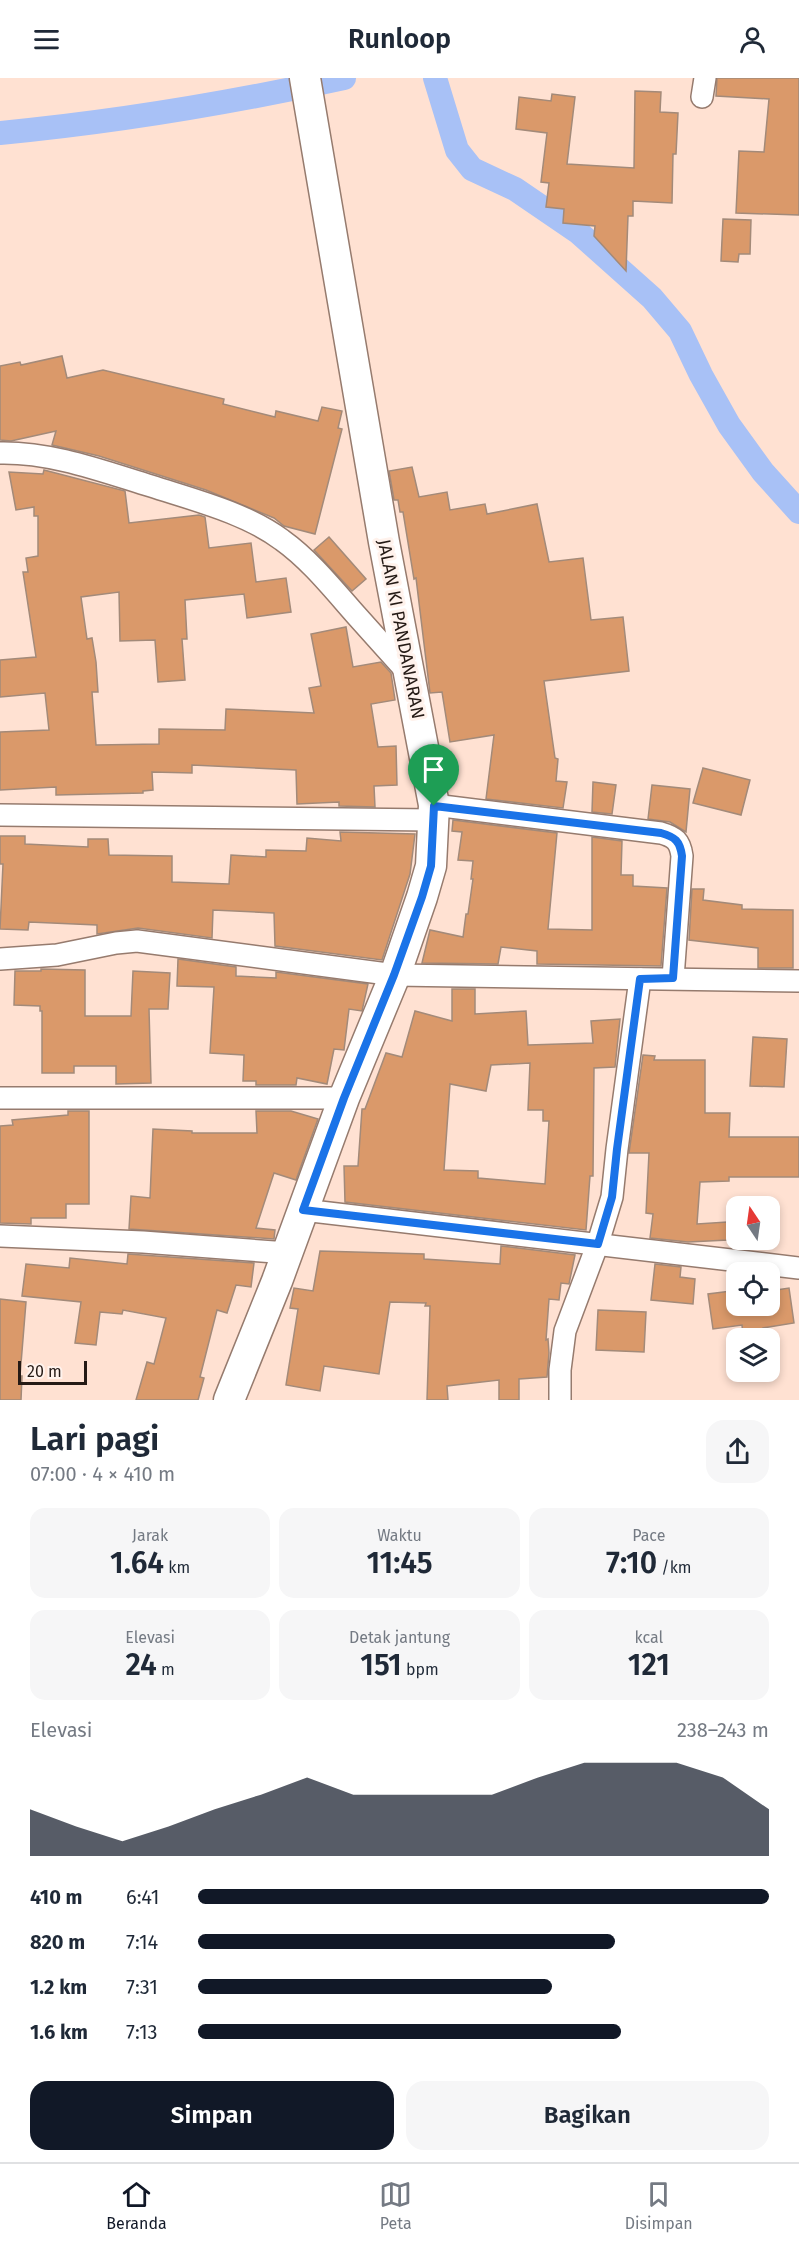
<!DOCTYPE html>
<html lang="id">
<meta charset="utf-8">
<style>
body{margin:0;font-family:"Fira Sans",sans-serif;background:#f6f6f7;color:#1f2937;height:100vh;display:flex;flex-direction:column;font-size:22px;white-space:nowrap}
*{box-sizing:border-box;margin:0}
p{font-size:20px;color:#747a83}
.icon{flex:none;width:33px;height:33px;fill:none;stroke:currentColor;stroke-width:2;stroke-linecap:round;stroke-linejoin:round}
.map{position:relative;height:1322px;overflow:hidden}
.details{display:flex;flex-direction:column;background:#fff;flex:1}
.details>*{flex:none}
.needle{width:39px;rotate:347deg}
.fabs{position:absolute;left:726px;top:1118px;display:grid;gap:12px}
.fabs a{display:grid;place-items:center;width:54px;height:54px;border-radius:12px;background:#fff;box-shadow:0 3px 9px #0003;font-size:30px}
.scale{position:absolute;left:18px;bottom:15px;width:69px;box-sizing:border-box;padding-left:6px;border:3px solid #251a15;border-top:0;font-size:16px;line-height:21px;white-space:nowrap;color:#251a15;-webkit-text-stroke:4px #fff2ec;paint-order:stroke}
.pin{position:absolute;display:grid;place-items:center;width:51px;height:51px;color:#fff;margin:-62px -26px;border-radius:50% 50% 50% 0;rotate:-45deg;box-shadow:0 0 6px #0007}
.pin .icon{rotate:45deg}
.round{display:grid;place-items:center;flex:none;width:63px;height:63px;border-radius:18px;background:#f6f6f7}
.summary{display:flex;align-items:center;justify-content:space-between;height:102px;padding:0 30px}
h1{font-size:33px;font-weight:600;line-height:45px}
.stats{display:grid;grid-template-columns:repeat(3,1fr);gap:9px;height:102px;padding:6px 30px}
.stats div{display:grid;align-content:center;border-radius:15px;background:#f6f6f7;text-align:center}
.stats b{font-size:30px;font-weight:600}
.stats small{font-size:16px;font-weight:400}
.stats p{font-size:16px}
.chart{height:168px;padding:12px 30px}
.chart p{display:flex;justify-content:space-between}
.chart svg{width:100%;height:108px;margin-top:6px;fill:#111827;opacity:.7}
.button{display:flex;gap:12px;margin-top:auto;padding:12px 30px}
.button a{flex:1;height:69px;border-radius:18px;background:#111827;color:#fff;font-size:24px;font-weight:600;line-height:69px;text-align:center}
.button a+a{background:#f6f6f7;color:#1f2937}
ul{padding:0 30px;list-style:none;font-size:20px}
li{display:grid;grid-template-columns:96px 72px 1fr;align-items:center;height:45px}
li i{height:15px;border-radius:8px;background:#111827}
header{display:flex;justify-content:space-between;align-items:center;height:78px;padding:0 30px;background:#fff;font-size:27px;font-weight:600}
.tab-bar{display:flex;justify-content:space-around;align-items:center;height:84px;border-top:2px solid #e0e1e3;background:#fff;font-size:16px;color:#747a83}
.tab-bar a{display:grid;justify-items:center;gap:3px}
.tab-bar .on{color:#111827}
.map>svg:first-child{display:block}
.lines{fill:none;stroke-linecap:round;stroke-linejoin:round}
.canal{stroke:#a8c1f6;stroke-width:24}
.building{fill:#da996a;stroke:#a38a79;stroke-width:1.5;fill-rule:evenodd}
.street-casing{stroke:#967b6e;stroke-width:24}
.secondary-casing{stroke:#967b6e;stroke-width:33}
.street{stroke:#fff;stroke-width:21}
.secondary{stroke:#fff;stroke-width:30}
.route-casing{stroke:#fff;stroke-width:12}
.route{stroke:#1a73e8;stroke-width:8}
.labels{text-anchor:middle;stroke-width:6;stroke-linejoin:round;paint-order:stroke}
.street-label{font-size:18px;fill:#251a15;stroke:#fff2ec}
</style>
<header><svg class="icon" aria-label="menu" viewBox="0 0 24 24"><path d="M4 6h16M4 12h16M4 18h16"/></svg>Runloop<svg class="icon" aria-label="person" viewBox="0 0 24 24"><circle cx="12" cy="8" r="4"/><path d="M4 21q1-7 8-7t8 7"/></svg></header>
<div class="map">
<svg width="799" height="1322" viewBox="0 0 799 1322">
<rect width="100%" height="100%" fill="#ffe1d2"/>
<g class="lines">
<g class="canal">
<polyline points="435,0 457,72 472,91 515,111 578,154 652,220 680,253 701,297 729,347 763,394 799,434"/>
<path d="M 0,55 C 115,44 230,25 344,0"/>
</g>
</g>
<g class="building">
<polygon points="717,0 799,0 799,137 736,135 739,73 764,74 769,21 716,18"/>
<polygon points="635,13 661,14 660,34 678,35 676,76 673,76 672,125 633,123 633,138 628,138 626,193 594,158 595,148 563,145 564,131 546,129 549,105 541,104 547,55 516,51 519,19 551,23 552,16 575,19 567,86 634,90"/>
<polygon points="723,141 751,142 750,176 739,176 738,184 721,183"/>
<polygon points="62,278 67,300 103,292 224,321 223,326 275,339 276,333 318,343 322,329 342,333 338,350 342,351 315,456 284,448 274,440 206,412 99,378 52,367 56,353 11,363 0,362 0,288 20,284 21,287"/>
<polygon points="412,389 419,419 447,414 450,432 485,426 487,436 537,426 549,484 583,480 591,542 623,539 629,593 544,603 555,680 558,681 556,703 567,704 563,730 486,721 494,657 450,664 442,614 430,615 416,500 414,501 403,434 400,434 398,422 394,422 389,393"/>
<polygon points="44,392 125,413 129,445 199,437 205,439 209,470 251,465 256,504 286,500 291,534 247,540 244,516 185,522 187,561 182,561 185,602 158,604 155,562 120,563 119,514 81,519 87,561 92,560 96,584 98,614 92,614 96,667 159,666 159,651 225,652 226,631 314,635 309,610 321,608 311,556 346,549 353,589 381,584 391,595 395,622 371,626 378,669 396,668 397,707 374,708 375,729 339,728 339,724 297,726 296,692 192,687 192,695 152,694 153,712 143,713 143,715 56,717 56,709 0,712 0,654 49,652 45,615 0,619 0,582 36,579 23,494 28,494 26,480 38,478 38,438 34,438 34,429 16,432 9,394 43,396"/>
<polygon points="329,459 366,501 352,513 314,472"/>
<polygon points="703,690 750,702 741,737 693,725"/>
<polygon points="593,704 616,707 612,736 592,734"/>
<polygon points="652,707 690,711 686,754 670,744 648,741"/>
<polygon points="453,742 557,755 548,851 592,852 592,759 622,763 621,797 633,797 633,808 667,810 661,888 537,886 537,873 501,869 498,886 422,885 430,852 463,859 466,836 468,836 473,801 471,801 473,783 458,782 462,754 452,753"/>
<polygon points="340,754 415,756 410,796 382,882 275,868 274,835 213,832 212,860 138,850 97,856 97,847 29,844 28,852 0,851 3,786 0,786 0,758 25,758 25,766 88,769 88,761 108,761 109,777 172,778 172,804 229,806 231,777 266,779 266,772 306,773 307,760 341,763"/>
<polygon points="692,811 704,811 703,822 742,827 742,831 793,832 793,890 758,890 758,870 689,862"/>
<polygon points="178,881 236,889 236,898 276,900 276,894 368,906 362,933 349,931 344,972 334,971 327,1006 297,1000 296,1007 256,1007 256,1003 243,1003 244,977 210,975 214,909 177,908"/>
<polygon points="41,891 85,892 85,938 131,938 133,893 170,895 168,931 149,931 151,1005 116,1006 116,988 74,988 74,995 42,995 42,933 40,933 40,928 14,927 15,893 41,893"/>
<path d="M 452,911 L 475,911 L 475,936 L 526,933 L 528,967 L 593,965 L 591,943 L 620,941 L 615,989 L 594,990 L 593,1098 L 590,1098 L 586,1152 L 345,1124 L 344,1088 L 358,1088 L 362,1031 L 365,1031 L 386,975 L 402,979 L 415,933 L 452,943 ZM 530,985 L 528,1032 L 543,1032 L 543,1043 L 549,1043 L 545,1106 L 478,1100 L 478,1093 L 444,1092 L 450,1006 L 486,1013 L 491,987 Z"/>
<polygon points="753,959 787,961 784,1009 750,1008"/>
<polygon points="643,977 655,978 654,982 705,982 705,1035 730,1035 729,1059 799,1059 799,1099 729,1099 729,1103 700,1104 697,1146 727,1144 728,1162 688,1164 650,1160 653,1136 646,1135 649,1075 629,1075"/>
<polygon points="68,1033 89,1033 89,1126 66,1126 66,1140 31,1140 31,1146 0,1145 0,1048 13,1047 12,1042 68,1037"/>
<polygon points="256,1033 291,1033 318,1041 296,1102 274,1095 256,1150 275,1152 274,1161 129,1151 131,1118 150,1120 153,1051 192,1053 192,1055 257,1055"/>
<polygon points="501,1168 575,1177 569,1206 561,1205 559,1222 549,1221 546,1262 548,1261 549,1275 547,1299 519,1301 519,1322 499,1322 499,1302 447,1308 448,1322 427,1322 430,1228 425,1228 426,1225 390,1224 379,1296 324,1288 320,1313 286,1307 298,1231 290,1230 294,1210 313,1213 320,1173 424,1176 424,1181 500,1186"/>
<polygon points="128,1176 254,1185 251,1209 236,1207 227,1235 217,1232 200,1299 204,1300 198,1322 136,1322 147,1284 154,1286 166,1240 123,1232 122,1236 100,1234 96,1267 75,1265 81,1224 22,1218 26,1186 69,1190 70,1180 127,1186"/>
<polygon points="655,1186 681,1189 680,1199 695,1201 693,1226 651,1222"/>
<polygon points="789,1210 794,1245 763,1250 763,1255 743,1258 742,1247 713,1251 708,1216 731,1213 733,1227 770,1227 770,1213"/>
<polygon points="0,1221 26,1224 20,1298 22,1298 21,1322 0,1322"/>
<polygon points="598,1232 646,1234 644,1274 596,1272"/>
</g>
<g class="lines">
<defs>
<g id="street">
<polyline points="702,19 705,0"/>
<path d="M 0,375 C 52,374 102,393 151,408 C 194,422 246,435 282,462 C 310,482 333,511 356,537 C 373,556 390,575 408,595"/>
<path d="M 434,727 L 661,755 C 675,759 680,763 682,778 L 673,900"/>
<polyline points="0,737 433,742"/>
<polyline points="0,881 57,877 116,865 137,863 395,897 799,903"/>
<polyline points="0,1020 344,1020"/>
<polyline points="303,1132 799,1190"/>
<polyline points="0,1158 143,1164 288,1175"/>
<polyline points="560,1322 560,1292 565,1253 598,1165 612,1119 617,1071 640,901"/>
</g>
<polyline id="secondary" points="229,1322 277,1203 344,1020 395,897 422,819 431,788 434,727 384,464 305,0"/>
</defs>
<use href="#street" class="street-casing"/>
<use href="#secondary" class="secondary-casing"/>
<use href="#street" class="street"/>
<use href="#secondary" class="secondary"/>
</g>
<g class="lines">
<defs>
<path id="route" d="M 434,728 L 661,755 C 675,759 680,763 682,778 L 673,900 L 640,901 L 617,1071 L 612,1119 L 598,1166 L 303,1132 L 344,1020 L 394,897 L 422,819 L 431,788 Z"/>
</defs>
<use href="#route" class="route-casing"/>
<use href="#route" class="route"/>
</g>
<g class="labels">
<g class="street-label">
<text transform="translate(401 551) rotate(79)" y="6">JALAN KI PANDANARAN</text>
</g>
</g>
</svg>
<div class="fabs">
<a><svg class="needle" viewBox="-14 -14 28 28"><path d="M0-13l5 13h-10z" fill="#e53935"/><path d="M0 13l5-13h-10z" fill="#747a83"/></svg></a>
<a><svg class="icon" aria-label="locate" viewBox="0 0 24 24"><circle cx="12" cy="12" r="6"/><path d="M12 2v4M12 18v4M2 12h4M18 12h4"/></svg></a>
<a><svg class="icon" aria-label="layers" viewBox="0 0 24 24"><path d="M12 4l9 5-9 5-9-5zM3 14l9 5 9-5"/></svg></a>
</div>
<div class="scale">20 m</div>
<div class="pin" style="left:434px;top:728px;background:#1e9e55"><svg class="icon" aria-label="arrive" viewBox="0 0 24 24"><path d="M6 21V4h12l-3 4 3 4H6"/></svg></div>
</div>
<section class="details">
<div class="summary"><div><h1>Lari pagi</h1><p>07:00 · 4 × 410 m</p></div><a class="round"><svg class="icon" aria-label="share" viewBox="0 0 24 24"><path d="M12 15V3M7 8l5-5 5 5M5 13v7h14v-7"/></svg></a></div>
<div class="stats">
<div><p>Jarak</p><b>1.64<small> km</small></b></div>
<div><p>Waktu</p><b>11:45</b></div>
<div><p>Pace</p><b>7:10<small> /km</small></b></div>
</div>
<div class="stats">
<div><p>Elevasi</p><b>24<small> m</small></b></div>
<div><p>Detak jantung</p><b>151<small> bpm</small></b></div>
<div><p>kcal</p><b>121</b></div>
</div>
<div class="chart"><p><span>Elevasi</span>238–243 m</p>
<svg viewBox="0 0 160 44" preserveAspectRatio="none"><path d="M0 44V25L10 32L20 38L30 32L40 25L50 19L60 12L70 19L80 19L90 19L100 19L110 12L120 6L130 6L140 6L150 12L160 25V44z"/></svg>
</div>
<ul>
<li><b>410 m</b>6:41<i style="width:100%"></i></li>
<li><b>820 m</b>7:14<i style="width:73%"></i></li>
<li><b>1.2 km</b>7:31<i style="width:62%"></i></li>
<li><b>1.6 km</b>7:13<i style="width:74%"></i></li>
</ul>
<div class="button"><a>Simpan</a><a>Bagikan</a></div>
</section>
<nav class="tab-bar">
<a class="on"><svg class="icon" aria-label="home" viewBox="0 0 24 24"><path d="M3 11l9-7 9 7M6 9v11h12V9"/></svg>Beranda</a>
<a><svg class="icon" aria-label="map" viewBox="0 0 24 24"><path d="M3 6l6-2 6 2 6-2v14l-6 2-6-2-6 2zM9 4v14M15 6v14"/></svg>Peta</a>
<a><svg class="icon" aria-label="saved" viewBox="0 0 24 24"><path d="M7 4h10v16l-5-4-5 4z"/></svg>Disimpan</a>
</nav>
